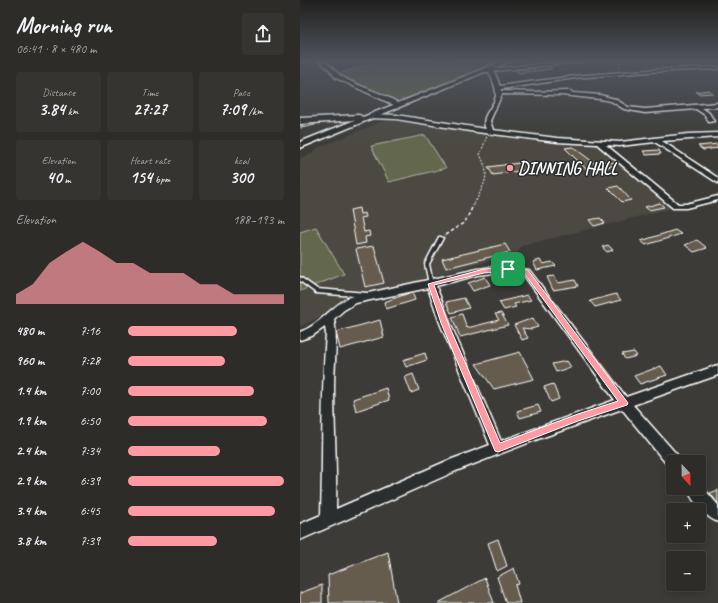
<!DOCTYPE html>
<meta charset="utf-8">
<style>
body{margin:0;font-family:Caveat,sans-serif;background:#353431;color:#f1f3f6;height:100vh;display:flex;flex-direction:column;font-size:15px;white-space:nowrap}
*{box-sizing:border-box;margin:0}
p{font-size:13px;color:#a7a7a8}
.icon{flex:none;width:22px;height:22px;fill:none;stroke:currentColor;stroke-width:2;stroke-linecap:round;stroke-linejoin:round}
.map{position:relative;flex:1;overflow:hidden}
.panel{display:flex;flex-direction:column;background:#2d2c29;width:300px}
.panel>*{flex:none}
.needle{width:26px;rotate:158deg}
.buttons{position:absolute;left:366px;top:455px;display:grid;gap:8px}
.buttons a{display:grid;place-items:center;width:40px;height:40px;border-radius:4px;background:#2d2c29;box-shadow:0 2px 10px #0003,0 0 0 1px #484846;font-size:20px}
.pin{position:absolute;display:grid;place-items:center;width:34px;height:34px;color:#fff;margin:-17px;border-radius:8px;box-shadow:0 2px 6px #0006}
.round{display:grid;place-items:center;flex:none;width:42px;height:42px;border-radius:4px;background:#353431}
.summary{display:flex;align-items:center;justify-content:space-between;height:68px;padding:0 16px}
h1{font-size:22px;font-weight:700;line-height:30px}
.stats{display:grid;grid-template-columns:repeat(3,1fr);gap:6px;height:68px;padding:4px 16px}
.stats div{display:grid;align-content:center;border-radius:4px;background:#353431;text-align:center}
.stats b{font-size:17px;font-weight:700}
.stats small{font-size:11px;font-weight:400}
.stats p{font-size:11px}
.chart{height:112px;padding:8px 16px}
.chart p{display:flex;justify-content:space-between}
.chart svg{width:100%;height:72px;margin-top:4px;fill:#ff9aa2;opacity:.7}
ul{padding:0 16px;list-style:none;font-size:13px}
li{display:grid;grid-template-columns:64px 48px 1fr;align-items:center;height:30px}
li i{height:10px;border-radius:5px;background:#ff9aa2}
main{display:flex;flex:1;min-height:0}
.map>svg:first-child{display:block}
.built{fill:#4c4942}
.green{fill:#63684e;stroke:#b1b4a6}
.building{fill:#655c4d;stroke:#fff}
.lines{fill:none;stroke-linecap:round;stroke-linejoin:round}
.lane-casing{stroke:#fff;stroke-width:3}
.street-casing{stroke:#fff;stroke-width:3}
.secondary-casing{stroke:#fff;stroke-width:3}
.path-far1{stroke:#fff;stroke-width:1;stroke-dasharray:2 1.5;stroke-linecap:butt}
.path{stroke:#fff;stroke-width:1.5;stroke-dasharray:3.5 2.5;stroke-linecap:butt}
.lane{fill:#2a2d2e;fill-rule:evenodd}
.street{fill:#2a2d2e;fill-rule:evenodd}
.secondary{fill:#2a2d2e;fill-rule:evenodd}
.route{fill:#ff9aa2;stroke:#fff;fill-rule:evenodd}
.poi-dot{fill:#ff9aa2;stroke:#2a2d2e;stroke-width:1.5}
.labels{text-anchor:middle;stroke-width:3;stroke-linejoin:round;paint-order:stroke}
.far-poi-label{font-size:17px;font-weight:bold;fill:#fff;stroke:#2a2d2e;text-anchor:start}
</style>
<main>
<section class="panel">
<div class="summary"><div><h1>Morning run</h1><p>06:41 · 8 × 480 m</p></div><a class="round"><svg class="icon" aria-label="share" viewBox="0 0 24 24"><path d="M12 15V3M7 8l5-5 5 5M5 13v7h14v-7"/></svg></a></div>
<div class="stats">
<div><p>Distance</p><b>3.84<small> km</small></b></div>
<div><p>Time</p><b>27:27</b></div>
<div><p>Pace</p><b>7:09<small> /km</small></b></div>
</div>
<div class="stats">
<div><p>Elevation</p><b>40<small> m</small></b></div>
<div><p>Heart rate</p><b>154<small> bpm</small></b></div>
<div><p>kcal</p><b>300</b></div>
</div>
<div class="chart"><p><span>Elevation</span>188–193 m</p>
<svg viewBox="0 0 160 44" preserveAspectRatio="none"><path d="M0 44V38L10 32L20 19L30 12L40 6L50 12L60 19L70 19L80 25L90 25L100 25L110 32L120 32L130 38L140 38L150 38L160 38V44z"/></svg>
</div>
<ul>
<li><b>480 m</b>7:16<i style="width:70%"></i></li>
<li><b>960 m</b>7:28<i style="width:62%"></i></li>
<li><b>1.4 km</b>7:00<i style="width:81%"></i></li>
<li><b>1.9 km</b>6:50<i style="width:89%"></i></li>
<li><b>2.4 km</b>7:34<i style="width:59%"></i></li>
<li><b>2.9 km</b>6:39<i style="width:100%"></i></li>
<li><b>3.4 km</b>6:45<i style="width:94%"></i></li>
<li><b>3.8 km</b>7:39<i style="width:57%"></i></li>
</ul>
</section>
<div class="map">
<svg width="418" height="603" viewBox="0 0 418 603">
<rect width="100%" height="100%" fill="#3c3b37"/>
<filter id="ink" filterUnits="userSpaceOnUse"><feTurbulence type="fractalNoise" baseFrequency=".025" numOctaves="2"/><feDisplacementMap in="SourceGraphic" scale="8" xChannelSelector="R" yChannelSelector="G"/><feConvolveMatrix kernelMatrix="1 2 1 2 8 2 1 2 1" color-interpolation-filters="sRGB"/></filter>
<g filter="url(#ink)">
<polygon class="built" points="86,120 255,144 303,146 373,208 221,246 217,253 139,275 28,312 0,327 0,158 13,153 17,148"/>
<g class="green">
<polygon points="80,61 201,61 98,103 65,89 38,74"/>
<polygon points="125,135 146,168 89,182 71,146"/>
<polygon points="16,227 44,274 0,291 0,232"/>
</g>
<g class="building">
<polygon points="246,65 252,69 236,71 232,67"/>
<polygon points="226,67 230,67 235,71 219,73 215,69 229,70"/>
<polygon points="409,90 413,93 398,94 396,92"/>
<polygon points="16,122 15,125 1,128 1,125"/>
<polygon points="418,144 418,148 403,150 398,146"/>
<polygon points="273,147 293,162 297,167 286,169 265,148"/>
<polygon points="359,150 361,154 346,155 343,151"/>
<polygon points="304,161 307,164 313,162 316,165 303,168 297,162"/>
<polygon points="227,162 232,169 193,175 188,167"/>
<polygon points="318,186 331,200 322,202 308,188"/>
<polygon points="360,203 364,207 349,210 345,207"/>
<polygon points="59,208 60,214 65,213 66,217 61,218 64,232 69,231 70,236 65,237 66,243 56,245 50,210"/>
<polygon points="300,218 305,223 294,226 289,220"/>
<polygon points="375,230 381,234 346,245 341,241"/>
<polygon points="397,240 407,248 394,252 385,245"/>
<polygon points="205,244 210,252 146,268 142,259"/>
<polygon points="308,245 313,250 307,252 302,247"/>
<polygon points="74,246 84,283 65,287 56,249"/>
<polygon points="240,260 243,264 252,262 256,266 237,270 233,262"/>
<polygon points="254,276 258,283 275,280 278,286 253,290 247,277"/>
<polygon points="185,277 190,285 173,291 168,283"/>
<polygon points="112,292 115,300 86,309 84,302"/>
<polygon points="316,294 321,300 295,307 290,301"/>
<polygon points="227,295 231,300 214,304 216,307 204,310 199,302"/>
<polygon points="164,298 169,308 151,313 146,302"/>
<polygon points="201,313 208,325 160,337 152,317 162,314 167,328 199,320 195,314"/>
<polygon points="233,318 238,327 231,329 222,328 228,338 222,340 214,325"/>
<polygon points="80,320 84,337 40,349 36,332"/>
<polygon points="220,352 234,379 194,389 176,364"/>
<polygon points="334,352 337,356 325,359 322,354"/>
<polygon points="125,353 127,360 106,367 103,360"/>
<polygon points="267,361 271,367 256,372 252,364"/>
<polygon points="361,366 367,375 340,384 334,376"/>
<polygon points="113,374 119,390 111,393 105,377"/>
<polygon points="253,384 259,399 251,402 244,387"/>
<polygon points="86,388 89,400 56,411 53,399"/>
<polygon points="238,405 241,412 220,418 217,411"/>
<polygon points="418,490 418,504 410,493"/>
<polygon points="198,539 207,566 197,571 188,543"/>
<polygon points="88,552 97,603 29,603 28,575"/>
<polygon points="214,568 219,584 215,585 220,603 206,603 197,577"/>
<polygon points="185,578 194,603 138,603"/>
<polygon points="22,585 22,603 0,603 0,593"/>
</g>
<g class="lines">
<defs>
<g id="lane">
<polygon points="139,237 141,237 143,238 129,264 133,284 131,286 129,284 125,264"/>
<polygon points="0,277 17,289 67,293 69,295 67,297 16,293 0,281"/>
</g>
<g id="street">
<path d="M 19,61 C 30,61 33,71 41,76 C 59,88 84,92 101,105 L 96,106 L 36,78 L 29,69 Z"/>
<path d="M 272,61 L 287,61 L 194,71 L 200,86 L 275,76 L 347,70 L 418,67 L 418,69 L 347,72 L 275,78 L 201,89 L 201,91 L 234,92 L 270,91 L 273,93 L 300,95 L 315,99 L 328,107 L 345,109 L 418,103 L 418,107 L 402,108 L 409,113 L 414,121 L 409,122 L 405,115 L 396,109 L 345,113 L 324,109 L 311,101 L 300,99 L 262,95 L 202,94 L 190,121 L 193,130 L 257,138 L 320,142 L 388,134 L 418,133 L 418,137 L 362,141 L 418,178 L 418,183 L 355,142 L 320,146 L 306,145 L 378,204 L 386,204 L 418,196 L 418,200 L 386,208 L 373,208 L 297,144 L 257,142 L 176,132 L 96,119 L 71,118 L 68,116 L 71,114 L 96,115 L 186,129 C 179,115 196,107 196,94 C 196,87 192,78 189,72 L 183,72 L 181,70 Z"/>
<path d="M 202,266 L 229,270 L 326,397 L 418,365 L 418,375 L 333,405 L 379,457 L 381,462 L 373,462 L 373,468 L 369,467 L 322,409 L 238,439 L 156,471 L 0,540 L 0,524 L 21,515 C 23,455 21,394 26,334 L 25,327 L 12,336 L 0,340 L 0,332 C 20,325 31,306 50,297 L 178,269 ZM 202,272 L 223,274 L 315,400 L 201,441 L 150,323 L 136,286 L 178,275 ZM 128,288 L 140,323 L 190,445 L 147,461 L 36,509 C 37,468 34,427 34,386 C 34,364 38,341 34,319 L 44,310 L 56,303 Z"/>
<path d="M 399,483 L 418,505 L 418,522 C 405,517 392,501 387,488 L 399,488 Z"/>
</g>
<polygon id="secondary" points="203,61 211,61 0,148 0,142 55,120 0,124 0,118 59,115 63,117"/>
</defs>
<use href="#lane" class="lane-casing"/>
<use href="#street" class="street-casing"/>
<use href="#secondary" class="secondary-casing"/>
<g class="path-far1">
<polyline points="320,68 319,63 326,61"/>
<path d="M 176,201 C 185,182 191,175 180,155 L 187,136"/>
</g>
<polyline class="path" points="145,235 165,222 176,200"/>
<use href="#lane" class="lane"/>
<use href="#street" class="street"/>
<use href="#secondary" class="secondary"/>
</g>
</g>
<linearGradient id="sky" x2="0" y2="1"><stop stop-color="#21201e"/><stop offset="0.42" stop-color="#50555e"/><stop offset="1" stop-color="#50555e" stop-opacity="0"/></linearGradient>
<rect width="418" height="145" fill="url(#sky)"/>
<path class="route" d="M 208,267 L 228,270 L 328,403 L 327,405 L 278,421 L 198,452 L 195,451 L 141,323 L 128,284 L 184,269 ZM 208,271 L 224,273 L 318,401 L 278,414 L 200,443 L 148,323 L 134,285 L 184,273 Z"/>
<circle class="poi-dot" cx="210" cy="168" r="4"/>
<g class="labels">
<g class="far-poi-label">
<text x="218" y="174">DINNING HALL</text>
</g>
</g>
</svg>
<div class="buttons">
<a><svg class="needle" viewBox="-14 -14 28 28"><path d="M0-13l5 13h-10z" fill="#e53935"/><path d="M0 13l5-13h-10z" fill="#a7a7a8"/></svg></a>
<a>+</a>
<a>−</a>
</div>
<div class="pin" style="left:208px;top:269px;background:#1e9e55"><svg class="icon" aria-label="arrive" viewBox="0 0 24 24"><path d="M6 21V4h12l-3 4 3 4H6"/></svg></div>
</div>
</main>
